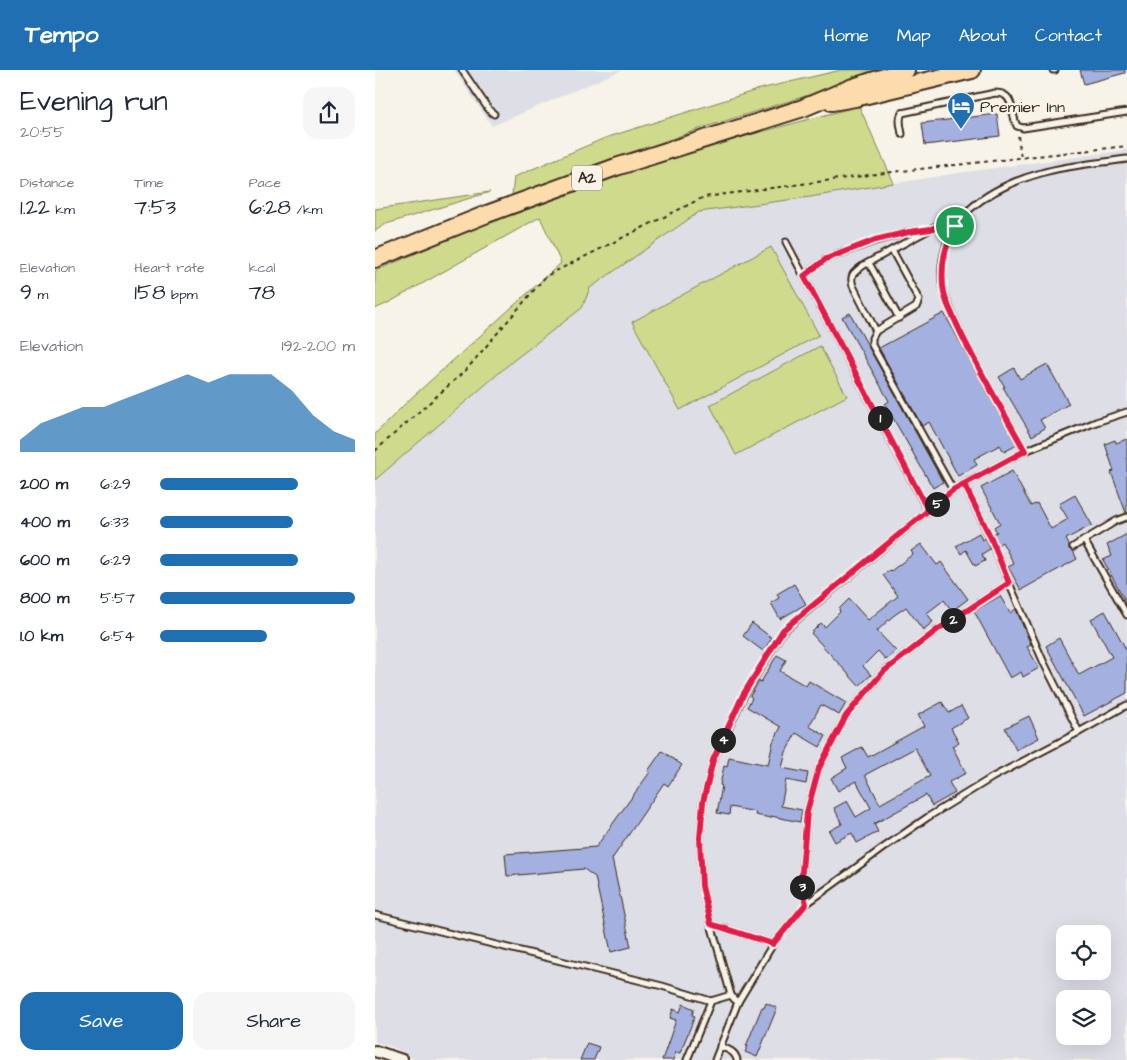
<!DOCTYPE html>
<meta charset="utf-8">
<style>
body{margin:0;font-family:"Architects Daughter",sans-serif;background:#f6f6f7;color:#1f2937;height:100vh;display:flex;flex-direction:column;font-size:19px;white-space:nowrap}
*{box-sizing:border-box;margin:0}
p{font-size:16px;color:#747a83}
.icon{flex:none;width:28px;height:28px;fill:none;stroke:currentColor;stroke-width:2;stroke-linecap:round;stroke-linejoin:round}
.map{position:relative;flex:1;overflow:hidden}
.sheet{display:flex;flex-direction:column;background:#fff;width:375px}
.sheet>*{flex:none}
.tools{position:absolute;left:681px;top:855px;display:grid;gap:10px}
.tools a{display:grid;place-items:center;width:55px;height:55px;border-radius:10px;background:#fff;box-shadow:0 5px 20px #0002;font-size:25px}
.pin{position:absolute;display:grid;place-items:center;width:42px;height:42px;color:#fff;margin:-21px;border:2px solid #fff;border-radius:50%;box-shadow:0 1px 5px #0007}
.km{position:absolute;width:25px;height:25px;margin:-12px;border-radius:50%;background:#222;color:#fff;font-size:14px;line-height:25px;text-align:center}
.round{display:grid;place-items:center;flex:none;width:52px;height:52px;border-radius:15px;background:#f6f6f7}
.head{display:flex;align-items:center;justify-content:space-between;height:85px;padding:0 20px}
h1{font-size:28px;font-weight:600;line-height:38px}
.stats{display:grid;grid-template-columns:repeat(3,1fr);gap:8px;height:85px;padding:5px 20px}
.stats div{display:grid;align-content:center}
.stats b{font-size:21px;font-weight:600}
.stats small{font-size:14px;font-weight:400}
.stats p{font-size:14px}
.chart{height:140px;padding:10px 20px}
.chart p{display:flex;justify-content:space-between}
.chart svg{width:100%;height:90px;margin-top:5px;fill:#1f6fb2;opacity:.7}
.cta{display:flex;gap:10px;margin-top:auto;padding:10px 20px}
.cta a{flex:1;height:58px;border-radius:15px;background:#1f6fb2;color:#fff;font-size:20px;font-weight:600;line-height:58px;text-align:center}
.cta a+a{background:#f6f6f7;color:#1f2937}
ul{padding:0 20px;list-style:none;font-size:16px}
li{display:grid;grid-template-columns:80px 60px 1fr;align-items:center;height:38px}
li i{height:12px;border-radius:6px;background:#1f6fb2}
header{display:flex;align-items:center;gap:30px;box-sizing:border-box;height:70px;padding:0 25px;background:#1f6fb2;color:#fff}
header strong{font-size:24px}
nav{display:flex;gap:28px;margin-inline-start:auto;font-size:18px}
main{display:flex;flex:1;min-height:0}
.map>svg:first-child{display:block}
.built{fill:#dedfe6;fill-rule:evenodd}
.green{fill:#cfda8d;stroke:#858256}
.building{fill:#a3b0e0;stroke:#3b2a1e;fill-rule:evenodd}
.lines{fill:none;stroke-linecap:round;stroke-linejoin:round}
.service-casing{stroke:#3b2a1e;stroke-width:9}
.minor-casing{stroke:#3b2a1e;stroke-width:14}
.trunk-casing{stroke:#3b2a1e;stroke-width:20}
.path{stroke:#3b2a1e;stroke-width:2;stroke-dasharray:4 4;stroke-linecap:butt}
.service{stroke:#f7f3e8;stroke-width:5}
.minor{stroke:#f7f3e8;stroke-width:10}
.trunk{stroke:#fcdcac;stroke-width:16}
.route-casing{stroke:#fff;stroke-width:10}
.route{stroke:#e11d48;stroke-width:6}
.labels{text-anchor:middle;stroke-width:4.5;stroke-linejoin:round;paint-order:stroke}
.shield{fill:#f7f3e8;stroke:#73665b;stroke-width:1}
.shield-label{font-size:15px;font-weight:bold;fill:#3b2a1e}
.poi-label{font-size:16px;fill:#3b2a1e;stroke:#f7f3e8;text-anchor:start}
</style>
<header>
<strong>Tempo</strong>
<nav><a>Home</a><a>Map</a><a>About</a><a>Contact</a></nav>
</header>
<main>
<section class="sheet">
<div class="head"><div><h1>Evening run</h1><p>20:55</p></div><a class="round"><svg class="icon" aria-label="share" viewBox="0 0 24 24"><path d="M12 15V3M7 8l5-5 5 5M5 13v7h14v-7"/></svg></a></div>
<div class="stats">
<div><p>Distance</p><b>1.22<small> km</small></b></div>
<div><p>Time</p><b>7:53</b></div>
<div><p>Pace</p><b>6:28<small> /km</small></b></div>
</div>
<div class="stats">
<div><p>Elevation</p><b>9<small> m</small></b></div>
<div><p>Heart rate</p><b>158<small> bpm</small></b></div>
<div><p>kcal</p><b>78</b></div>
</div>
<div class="chart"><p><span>Elevation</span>192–200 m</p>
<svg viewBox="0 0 160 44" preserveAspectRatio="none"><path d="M0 44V38L10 30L20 26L30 22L40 22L50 18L60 14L70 10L80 6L90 10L100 6L110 6L120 6L130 14L140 26L150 34L160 38V44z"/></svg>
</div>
<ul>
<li><b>200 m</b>6:29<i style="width:71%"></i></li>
<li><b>400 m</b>6:33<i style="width:68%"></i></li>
<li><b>600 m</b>6:29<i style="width:71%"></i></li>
<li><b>800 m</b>5:57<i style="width:100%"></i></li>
<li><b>1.0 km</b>6:54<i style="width:55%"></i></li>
</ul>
<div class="cta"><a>Save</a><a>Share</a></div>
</section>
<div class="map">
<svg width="752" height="990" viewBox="0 0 752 990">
<rect width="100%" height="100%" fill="#f7f3e8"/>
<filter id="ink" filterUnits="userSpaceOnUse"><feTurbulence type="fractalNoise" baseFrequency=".02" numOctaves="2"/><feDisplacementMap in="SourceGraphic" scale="10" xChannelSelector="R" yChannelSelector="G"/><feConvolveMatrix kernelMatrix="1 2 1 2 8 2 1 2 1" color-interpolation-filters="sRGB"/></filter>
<g filter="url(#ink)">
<g class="built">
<polygon points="79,0 247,0 117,56"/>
<path d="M 752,80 L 752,990 L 40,990 L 18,977 L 0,972 L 0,410 L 139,289 L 207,238 L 215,218 L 324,142 L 435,127 L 576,104 ZM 690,864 L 728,864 L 728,901 L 690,901 ZM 690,929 L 728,929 L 728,966 L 690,966 Z"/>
</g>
<g class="green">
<polygon points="466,0 515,0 330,57 137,125 139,107 230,68 385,19"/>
<polygon points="484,36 519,113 435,127 324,142 215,218 207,238 139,290 0,410 0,364 34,330 186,193 165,147 13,233 0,239 0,201 153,135 284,89"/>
<polygon points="115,122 11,154 0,161 0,139"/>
<polygon points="396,177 444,265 305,340 257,252"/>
<polygon points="445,276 472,326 361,385 335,335"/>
</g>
<g class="building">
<polygon points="705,0 750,0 750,3 709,14"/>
<polygon points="622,44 625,66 550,75 547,53"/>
<polygon points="475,243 568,412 558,418 510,334 514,331 467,247"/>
<polygon points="569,243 642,375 629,382 625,375 599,389 602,395 583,406 554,352 547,356 504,278"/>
<polygon points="672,294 694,334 665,350 670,358 657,366 628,317 630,317 624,307 639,298 645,309"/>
<polygon points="752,369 752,443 751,443 736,402 739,401 730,374 740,370 741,373"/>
<polygon points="637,401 656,436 662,433 676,459 693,449 684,434 700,425 717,455 691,469 694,475 694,479 698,481 702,489 646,520 633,497 639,494 627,472 623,475 618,464 622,462 619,457 625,453 606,418"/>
<polygon points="604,463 607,470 611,468 615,479 607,484 610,491 600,496 591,480 586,484 581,476"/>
<polygon points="752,464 752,534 728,490 737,486 732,475"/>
<polygon points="546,474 562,495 566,492 593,529 577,541 569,530 552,543 558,552 548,560 531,537 518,546 502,561 521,581 511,590 503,581 488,596 496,605 484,616 436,563 446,553 450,557 465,542 464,539 474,529 493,550 504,541 523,526 508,505 515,500 516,501 538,484 536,481"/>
<polygon points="419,514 431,534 405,549 396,533 404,528 402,524"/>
<polygon points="625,526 635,543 641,539 656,575 652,577 664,598 648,607 646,602 635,608 599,541"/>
<polygon points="730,541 752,581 752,623 709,646 671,576 684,568 704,605 737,587 716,549"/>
<polygon points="377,553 397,568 388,581 368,566"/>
<polygon points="402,585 411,590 405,601 431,616 434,611 471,633 464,645 446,635 434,656 451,666 445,677 421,663 411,682 407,698 433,703 431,714 411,710 406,736 427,740 425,752 396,746 396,748 380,745 381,742 355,737 354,745 342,743 347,716 345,715 349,696 352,697 354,687 393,695 398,672 406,657 372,637 377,628 375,626 384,611 386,612"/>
<path d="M 567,632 L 574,643 L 586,636 L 593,648 L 576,658 L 584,672 L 577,676 L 591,703 L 574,712 L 580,723 L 557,736 L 551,725 L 499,754 L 503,762 L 482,773 L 477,763 L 460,772 L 454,761 L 467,754 L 459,738 L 472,731 L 481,747 L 496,738 L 481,711 L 463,721 L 456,708 L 472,698 L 467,688 L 487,677 L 493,687 L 549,656 L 543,645 ZM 540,678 L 555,706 L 505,734 L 490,705 Z"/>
<polygon points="654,646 664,668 641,680 630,658"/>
<polygon points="287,681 307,695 293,716 289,713 237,789 256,877 236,882 220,807 209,799 132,806 130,784 221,777 275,702 273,701"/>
<polygon points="391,933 402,938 382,987 370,982 373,976 371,976 387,937 389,938"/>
<polygon points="308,934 319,939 317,945 320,946 305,983 301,982 298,990 287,990 301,950 295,948 298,939 305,942"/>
<polygon points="212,973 224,977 219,990 205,990"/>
</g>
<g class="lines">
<defs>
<g id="service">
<polyline points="87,0 114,40 119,44"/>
<polyline points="678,0 680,0"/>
<path d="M 527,64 C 526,57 523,49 527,43 L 620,23 C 623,23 626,23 629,25 C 638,28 637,47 642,56 L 648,58 L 752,42"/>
<polyline points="411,172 553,441"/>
<polyline points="494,193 524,248"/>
<polyline points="429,206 451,189 500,171 534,162 554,160"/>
<polyline points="501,261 541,237 544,230 517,180"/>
<path d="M 650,381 C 628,341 604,302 585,261 C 579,247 571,233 568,218 C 563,191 573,157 595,139 C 614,122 641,110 666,103 C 692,95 725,93 752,89"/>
<polyline points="589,414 616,469 634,513 669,593 704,662"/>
<path d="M 578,420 L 497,275 L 497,268 L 501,261 L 478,216 C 474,204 480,202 489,195 L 559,157 C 567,155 572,153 580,157"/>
<polyline points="709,470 752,545"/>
<polyline points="698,477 741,451 752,447"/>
<polyline points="431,834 426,813 432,742 444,698 471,646 508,602 562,560 634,513"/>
<polyline points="0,845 287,916 336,931"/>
<polyline points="336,854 398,874"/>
<polyline points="363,932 359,929 356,925 336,854 327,816 325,768 328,732 338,690 369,625 408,561 578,420 650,381 721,352 752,342"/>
<path d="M 345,976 C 353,980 360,981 362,990"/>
<polyline points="312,990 336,931 356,925"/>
<polyline points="340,990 363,932 398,874 431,834 508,778 553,747 618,707 704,662 752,635"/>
</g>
<polyline id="minor" points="0,981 27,990"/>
<g id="trunk">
<polyline points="457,32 480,28 597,0"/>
<polyline points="0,189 112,144 241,97 428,38 478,17 531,0"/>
</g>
</defs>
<use href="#service" class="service-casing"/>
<use href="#minor" class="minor-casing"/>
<use href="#trunk" class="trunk-casing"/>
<g class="path">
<polyline points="643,66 646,88"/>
<polyline points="0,381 91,300 171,206 329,127 517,102 752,76"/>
</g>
<use href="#service" class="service"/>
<use href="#minor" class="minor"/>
<use href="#trunk" class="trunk"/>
</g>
</g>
<g class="lines" filter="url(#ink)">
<defs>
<path id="route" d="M 580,156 L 575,154 L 570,154 L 556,159 L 534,162 L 500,170 L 451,189 L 429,206 L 553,440 L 578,420 L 589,414 L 616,468 L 634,513 L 562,560 L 508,602 L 471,646 L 444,698 L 432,742 L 426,813 L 431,834 L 398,874 L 336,854 L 327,816 L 325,768 L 328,732 L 338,690 L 368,625 L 408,560 L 578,420 L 650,381 C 628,341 604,301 584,259 C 578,245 569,231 568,216 C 566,191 570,178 580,156"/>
</defs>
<use href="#route" class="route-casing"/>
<use href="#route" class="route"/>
</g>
<defs>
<symbol id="hotel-pin" viewBox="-11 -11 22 30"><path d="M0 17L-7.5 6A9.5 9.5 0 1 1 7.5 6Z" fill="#1f6fb2" stroke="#f7f3e8"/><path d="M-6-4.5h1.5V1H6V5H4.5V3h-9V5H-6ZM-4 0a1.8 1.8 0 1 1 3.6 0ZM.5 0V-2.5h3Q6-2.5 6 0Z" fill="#fff"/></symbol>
</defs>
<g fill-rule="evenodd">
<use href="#hotel-pin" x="570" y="20" width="32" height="43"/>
</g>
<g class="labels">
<rect class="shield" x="197" y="95.5" width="30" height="25" rx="4"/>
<g class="shield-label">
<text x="212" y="113">A2</text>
</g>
<g class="poi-label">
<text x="605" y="42">Premier Inn</text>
</g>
</g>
</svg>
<div class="tools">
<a><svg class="icon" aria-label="locate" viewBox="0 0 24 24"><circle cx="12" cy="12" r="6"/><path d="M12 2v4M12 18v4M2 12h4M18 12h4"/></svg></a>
<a><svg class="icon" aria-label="layers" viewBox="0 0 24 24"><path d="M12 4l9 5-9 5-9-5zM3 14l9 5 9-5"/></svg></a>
</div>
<div class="pin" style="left:580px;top:156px;background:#1e9e55"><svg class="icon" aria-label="arrive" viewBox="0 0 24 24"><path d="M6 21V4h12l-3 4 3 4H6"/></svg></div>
<b class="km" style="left:505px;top:348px">1</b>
<b class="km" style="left:578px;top:550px">2</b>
<b class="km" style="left:427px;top:817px">3</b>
<b class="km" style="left:348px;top:670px">4</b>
<b class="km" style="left:562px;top:434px">5</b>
</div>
</main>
